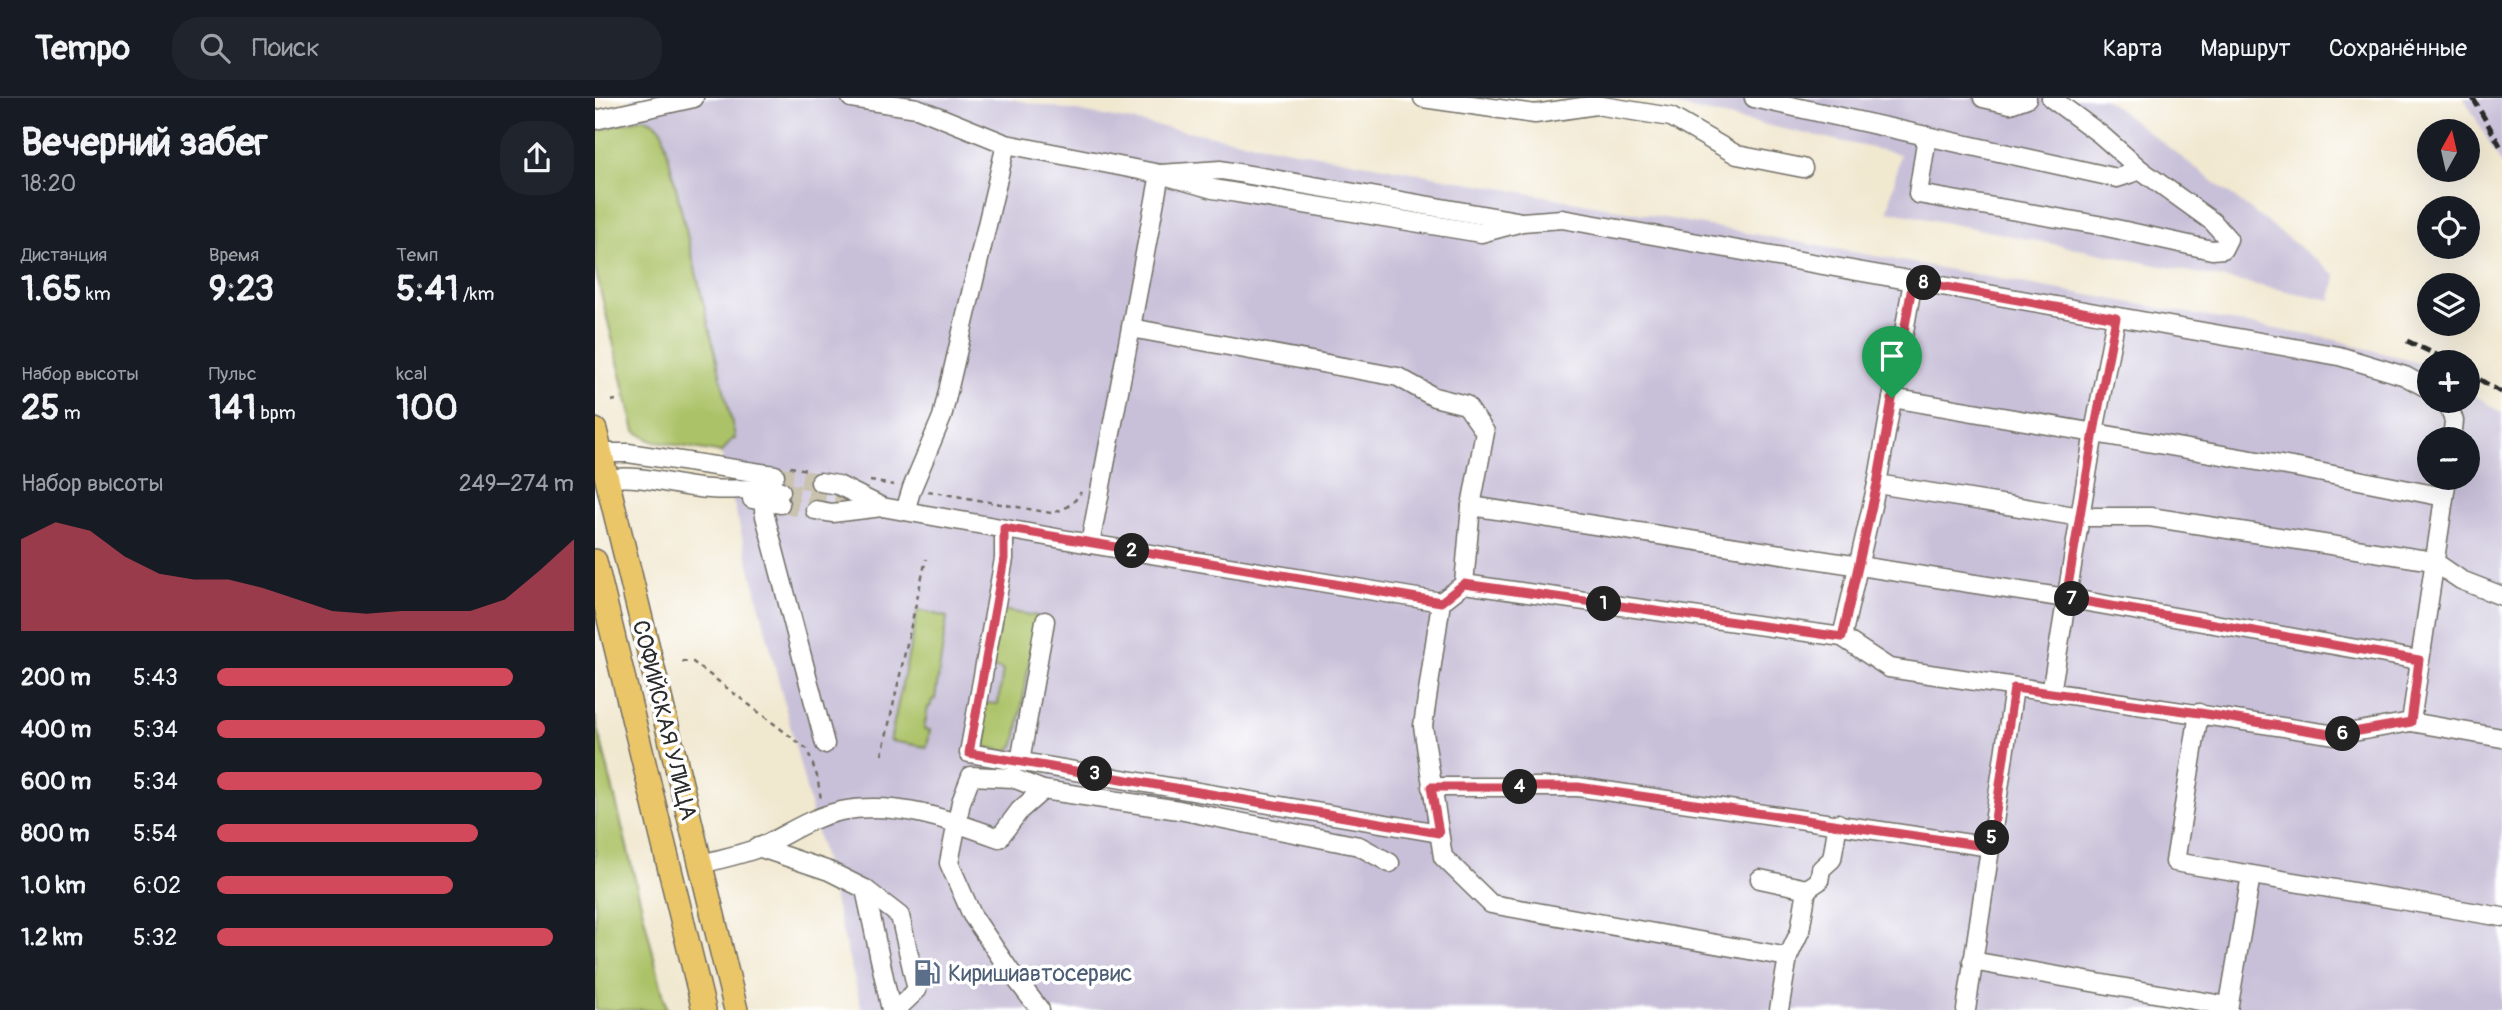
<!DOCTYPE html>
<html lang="ru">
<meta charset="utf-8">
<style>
body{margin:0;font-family:Pangolin,sans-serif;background:#20242c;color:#f1f3f6;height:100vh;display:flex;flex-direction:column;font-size:26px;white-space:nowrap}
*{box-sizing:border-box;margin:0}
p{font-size:23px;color:#9ea1a6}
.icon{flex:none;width:38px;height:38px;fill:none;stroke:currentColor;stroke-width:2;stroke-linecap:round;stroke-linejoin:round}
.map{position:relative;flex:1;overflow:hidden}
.panel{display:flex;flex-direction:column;background:#171b24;width:595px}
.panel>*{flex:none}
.needle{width:46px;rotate:8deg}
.controls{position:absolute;left:1822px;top:21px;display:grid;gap:14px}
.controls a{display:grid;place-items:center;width:63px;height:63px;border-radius:50%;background:#171b24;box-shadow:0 7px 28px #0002;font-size:35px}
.pin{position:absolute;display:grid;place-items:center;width:60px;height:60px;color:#fff;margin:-72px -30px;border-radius:50% 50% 50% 0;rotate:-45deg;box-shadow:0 0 7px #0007}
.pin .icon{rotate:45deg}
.km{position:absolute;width:35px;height:35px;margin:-18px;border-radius:50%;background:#222;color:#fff;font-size:19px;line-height:35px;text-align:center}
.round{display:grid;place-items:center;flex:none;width:74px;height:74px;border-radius:28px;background:#20242c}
.summary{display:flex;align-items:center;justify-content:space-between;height:119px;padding:0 21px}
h1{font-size:38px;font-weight:800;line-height:52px}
.metrics{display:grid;grid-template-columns:repeat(3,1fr);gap:10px;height:119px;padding:7px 21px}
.metrics div{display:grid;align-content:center}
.metrics b{font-size:35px;font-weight:800}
.metrics small{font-size:19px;font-weight:400}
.metrics p{font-size:19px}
.chart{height:196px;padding:14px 21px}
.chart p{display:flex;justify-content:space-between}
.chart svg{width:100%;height:126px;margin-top:7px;fill:#d1495b;opacity:.7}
ul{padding:0 21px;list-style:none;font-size:23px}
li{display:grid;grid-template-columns:112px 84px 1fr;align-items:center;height:52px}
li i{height:18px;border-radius:9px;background:#d1495b}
header{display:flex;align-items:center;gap:42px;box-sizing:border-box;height:98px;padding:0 35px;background:#171b24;border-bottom:2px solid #363941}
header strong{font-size:33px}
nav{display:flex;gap:38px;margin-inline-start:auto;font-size:24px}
.search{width:490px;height:63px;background:#20242c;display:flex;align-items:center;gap:18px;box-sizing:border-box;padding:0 24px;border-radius:28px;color:#9ea1a6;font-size:26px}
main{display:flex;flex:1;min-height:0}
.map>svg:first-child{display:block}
.industrial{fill:#c8c0d8;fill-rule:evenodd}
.green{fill:#acc267;stroke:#6c7649;stroke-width:2}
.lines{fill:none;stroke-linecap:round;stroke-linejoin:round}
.minor-tunnel{stroke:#c9c2af;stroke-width:18;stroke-dasharray:18 9;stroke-linecap:butt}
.minor-casing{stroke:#706d65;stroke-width:21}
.major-casing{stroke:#706d65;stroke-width:26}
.path{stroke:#706d65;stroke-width:2.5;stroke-dasharray:5 5;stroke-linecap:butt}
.minor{stroke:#fff;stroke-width:18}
.major{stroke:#ebc669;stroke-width:23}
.rail{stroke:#2b2b2b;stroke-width:5;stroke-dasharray:10 5;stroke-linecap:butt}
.route-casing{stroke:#fff;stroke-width:14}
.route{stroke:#d1495b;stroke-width:9}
.labels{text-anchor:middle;stroke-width:7;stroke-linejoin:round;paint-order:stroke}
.street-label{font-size:23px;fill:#2b2b2b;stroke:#fff}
.service-label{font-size:23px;fill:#4e5e75;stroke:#fff;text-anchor:start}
</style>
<header>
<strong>Tempo</strong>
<div class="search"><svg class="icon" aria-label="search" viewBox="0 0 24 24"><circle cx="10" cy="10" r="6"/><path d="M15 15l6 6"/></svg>Поиск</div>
<nav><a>Карта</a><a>Маршрут</a><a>Сохранённые</a></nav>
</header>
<main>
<section class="panel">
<div class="summary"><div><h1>Вечерний забег</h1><p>18:20</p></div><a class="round"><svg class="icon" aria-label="share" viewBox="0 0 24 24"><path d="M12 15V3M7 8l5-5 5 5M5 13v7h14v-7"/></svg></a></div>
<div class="metrics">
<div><p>Дистанция</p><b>1.65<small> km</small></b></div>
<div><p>Время</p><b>9:23</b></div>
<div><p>Темп</p><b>5:41<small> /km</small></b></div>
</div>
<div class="metrics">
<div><p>Набор высоты</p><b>25<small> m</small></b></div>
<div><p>Пульс</p><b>141<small> bpm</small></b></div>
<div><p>kcal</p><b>100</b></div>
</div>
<div class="chart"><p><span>Набор высоты</span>249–274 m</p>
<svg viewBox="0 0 160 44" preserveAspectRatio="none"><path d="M0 44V12L10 6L20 9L30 18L40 24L50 26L60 26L70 29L80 33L90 37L100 38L110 37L120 37L130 37L140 33L150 23L160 12V44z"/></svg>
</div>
<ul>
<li><b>200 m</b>5:43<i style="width:83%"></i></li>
<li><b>400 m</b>5:34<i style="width:92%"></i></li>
<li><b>600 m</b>5:34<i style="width:91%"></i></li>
<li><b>800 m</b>5:54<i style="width:73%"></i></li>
<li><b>1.0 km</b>6:02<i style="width:66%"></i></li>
<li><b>1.2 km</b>5:32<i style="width:94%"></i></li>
</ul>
</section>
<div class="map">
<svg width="1907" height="912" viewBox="0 0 1907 912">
<rect width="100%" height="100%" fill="#fff"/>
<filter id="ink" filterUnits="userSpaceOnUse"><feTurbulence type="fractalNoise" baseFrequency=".0143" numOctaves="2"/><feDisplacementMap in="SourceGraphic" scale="14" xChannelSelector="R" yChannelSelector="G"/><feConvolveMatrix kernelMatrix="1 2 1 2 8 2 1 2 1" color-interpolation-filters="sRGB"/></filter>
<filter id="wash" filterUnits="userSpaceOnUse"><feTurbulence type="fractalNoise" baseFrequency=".00686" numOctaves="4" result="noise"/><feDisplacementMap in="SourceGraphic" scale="28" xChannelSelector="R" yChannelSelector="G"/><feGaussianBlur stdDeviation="1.57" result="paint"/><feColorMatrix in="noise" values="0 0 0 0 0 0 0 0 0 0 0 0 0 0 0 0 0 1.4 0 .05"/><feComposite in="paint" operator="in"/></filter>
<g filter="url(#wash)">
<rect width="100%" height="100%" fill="#f1e8d0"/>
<g class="industrial">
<path d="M 36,0 L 410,0 L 1741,242 L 1833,268 L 1834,303 L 1872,303 L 1873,293 L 1907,315 L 1907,912 L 267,912 ZM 1834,341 L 1872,341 L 1872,380 L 1834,380 Z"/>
<polygon points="1045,0 1509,0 1741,177 1736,202 1293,113 1305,56"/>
<polygon points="1869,0 1907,0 1907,67"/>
</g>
<g class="green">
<polygon points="49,20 58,23 67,31 139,334 140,341 136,342 127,355 57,343 40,333 0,171 0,33"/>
<polygon points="323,512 352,519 340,601 337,602 335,609 333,609 329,631 335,632 332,649 295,643"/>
<polygon points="406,512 442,518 421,643 419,648 412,653 393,650 385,638 391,605 403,606 408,572 396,569"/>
<polygon points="0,618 72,912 0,912"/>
</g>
</g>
<g filter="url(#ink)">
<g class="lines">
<g class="minor-tunnel">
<polyline points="180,377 225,384"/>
<polyline points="186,393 280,408"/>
<polyline points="185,406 220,412"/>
</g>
<defs>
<g id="minor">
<polyline points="256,0 322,10 411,46"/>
<polyline points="828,0 940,16 1001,7 1076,19 1142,57 1208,70"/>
<polyline points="1159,0 1522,80 1546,72 1505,36 1456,0"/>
<polyline points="1388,0 1415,6 1432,0"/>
<polyline points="0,22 99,0"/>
<polyline points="1332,38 1323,96 1503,127 1617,152 1628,151 1633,141 1618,124 1546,72"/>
<polyline points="536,230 803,279 839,299 871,307 890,334 876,408 869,486"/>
<polyline points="1297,300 1703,370 1849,399"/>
<polyline points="1852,303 1859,323 1857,341"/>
<polyline points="0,355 33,355 180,377"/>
<polyline points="164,375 170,418 230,646"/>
<polyline points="1852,380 1816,624 1907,640"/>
<path d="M 12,381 C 47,375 80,389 115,391 C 139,393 162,389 186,393"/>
<polyline points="225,384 243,387 287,409"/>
<polyline points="1282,386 1486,419 1555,419 1838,463 1866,482 1907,498"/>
<polyline points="157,401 185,406"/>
<polyline points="876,408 1471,500 1824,562"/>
<polyline points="220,412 237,415 287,409 495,446 846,504 869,486 1247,539 1294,570 1741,637 1816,624"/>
<polyline points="310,413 317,390 347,319 411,46 565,76 618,91 886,135 927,124 967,121 1744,258 1810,278 1834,291"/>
<polyline points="409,431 409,461 374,655 844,735"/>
<polyline points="495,446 565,76 626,72 922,123"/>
<polyline points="846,504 828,628 848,759 896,806 1193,859 1184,912"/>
<polyline points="1247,539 1282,386 1318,183"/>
<polyline points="1456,595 1499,334 1521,220"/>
<polyline points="1604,615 1580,764 1907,819"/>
<polyline points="425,664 450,523"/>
<polyline points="836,689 983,689 1396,749"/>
<polyline points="163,749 234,773 270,791 305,818 322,892 301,912"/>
<path d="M 106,766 C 124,761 145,757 163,750 C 192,737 213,720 246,713 C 300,702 355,722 404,740 L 425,712 L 448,692"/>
<polyline points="1165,781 1212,791 1205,833 1193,859"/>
<polyline points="270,791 296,912"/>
<polyline points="1212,791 1224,783 1226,771 1237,761 1243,725"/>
<polyline points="1377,863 1633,908"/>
<polyline points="445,912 415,873 377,817 354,765 366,704 376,678 418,680 448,692 584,712 764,748 795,765"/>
<polyline points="1371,912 1419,590"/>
<polyline points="1633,912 1656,777"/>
</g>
<g id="major">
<polyline points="0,332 141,912"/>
<polyline points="0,463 109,912"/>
</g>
</defs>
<use href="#minor" class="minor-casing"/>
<use href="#major" class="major-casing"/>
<g class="path">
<polyline points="16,303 26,301"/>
<polyline points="195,369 213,372"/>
<polyline points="275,383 299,387"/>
<path d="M 333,393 L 456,415 C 469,412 479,406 486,394"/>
<polyline points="87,563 98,564 212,651 222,678 226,701"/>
<polyline points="287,657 331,461"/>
</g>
<use href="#minor" class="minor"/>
<use href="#major" class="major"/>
<g class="rail">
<polyline points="1878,0 1907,51"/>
<polyline points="1812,243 1857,264"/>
<polyline points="1872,274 1907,295"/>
</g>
</g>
</g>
<g class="lines" filter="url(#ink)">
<defs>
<polygon id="route" points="1318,183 1521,220 1499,334 1471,500 1824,562 1816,624 1741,637 1605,615 1419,590 1396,749 983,689 836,689 844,735 374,655 409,461 409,430 846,504 869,486 1247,539 1282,386"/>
</defs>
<use href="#route" class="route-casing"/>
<use href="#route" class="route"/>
</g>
<defs>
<symbol id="fuel-bare" viewBox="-9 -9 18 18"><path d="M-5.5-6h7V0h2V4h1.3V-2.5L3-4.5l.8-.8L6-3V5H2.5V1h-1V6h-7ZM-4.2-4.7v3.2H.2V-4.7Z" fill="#5c6f8a" stroke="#fff" stroke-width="2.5" paint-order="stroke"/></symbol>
</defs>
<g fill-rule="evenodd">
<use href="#fuel-bare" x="313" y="856" width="38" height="38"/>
</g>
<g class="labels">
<g class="street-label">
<text transform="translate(70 622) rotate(76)" y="8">СОФИЙСКАЯ УЛИЦА</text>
</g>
<g class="service-label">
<text x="353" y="883">Киришиавтосервис</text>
</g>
</g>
</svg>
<div class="controls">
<a><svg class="needle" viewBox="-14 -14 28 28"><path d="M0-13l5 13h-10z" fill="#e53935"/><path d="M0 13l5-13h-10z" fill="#9ea1a6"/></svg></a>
<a><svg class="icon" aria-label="locate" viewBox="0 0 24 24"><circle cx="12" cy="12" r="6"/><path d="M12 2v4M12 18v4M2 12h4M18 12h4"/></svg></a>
<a><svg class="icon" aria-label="layers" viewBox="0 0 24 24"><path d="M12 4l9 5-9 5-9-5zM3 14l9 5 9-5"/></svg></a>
<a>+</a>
<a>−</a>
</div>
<div class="pin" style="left:1297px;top:300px;background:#1e9e55"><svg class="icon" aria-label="arrive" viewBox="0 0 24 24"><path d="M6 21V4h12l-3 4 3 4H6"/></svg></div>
<b class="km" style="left:1009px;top:506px">1</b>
<b class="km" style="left:537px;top:453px">2</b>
<b class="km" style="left:500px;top:676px">3</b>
<b class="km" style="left:925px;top:689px">4</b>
<b class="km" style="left:1397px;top:740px">5</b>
<b class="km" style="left:1748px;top:636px">6</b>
<b class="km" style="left:1477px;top:501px">7</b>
<b class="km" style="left:1329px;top:185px">8</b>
</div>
</main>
